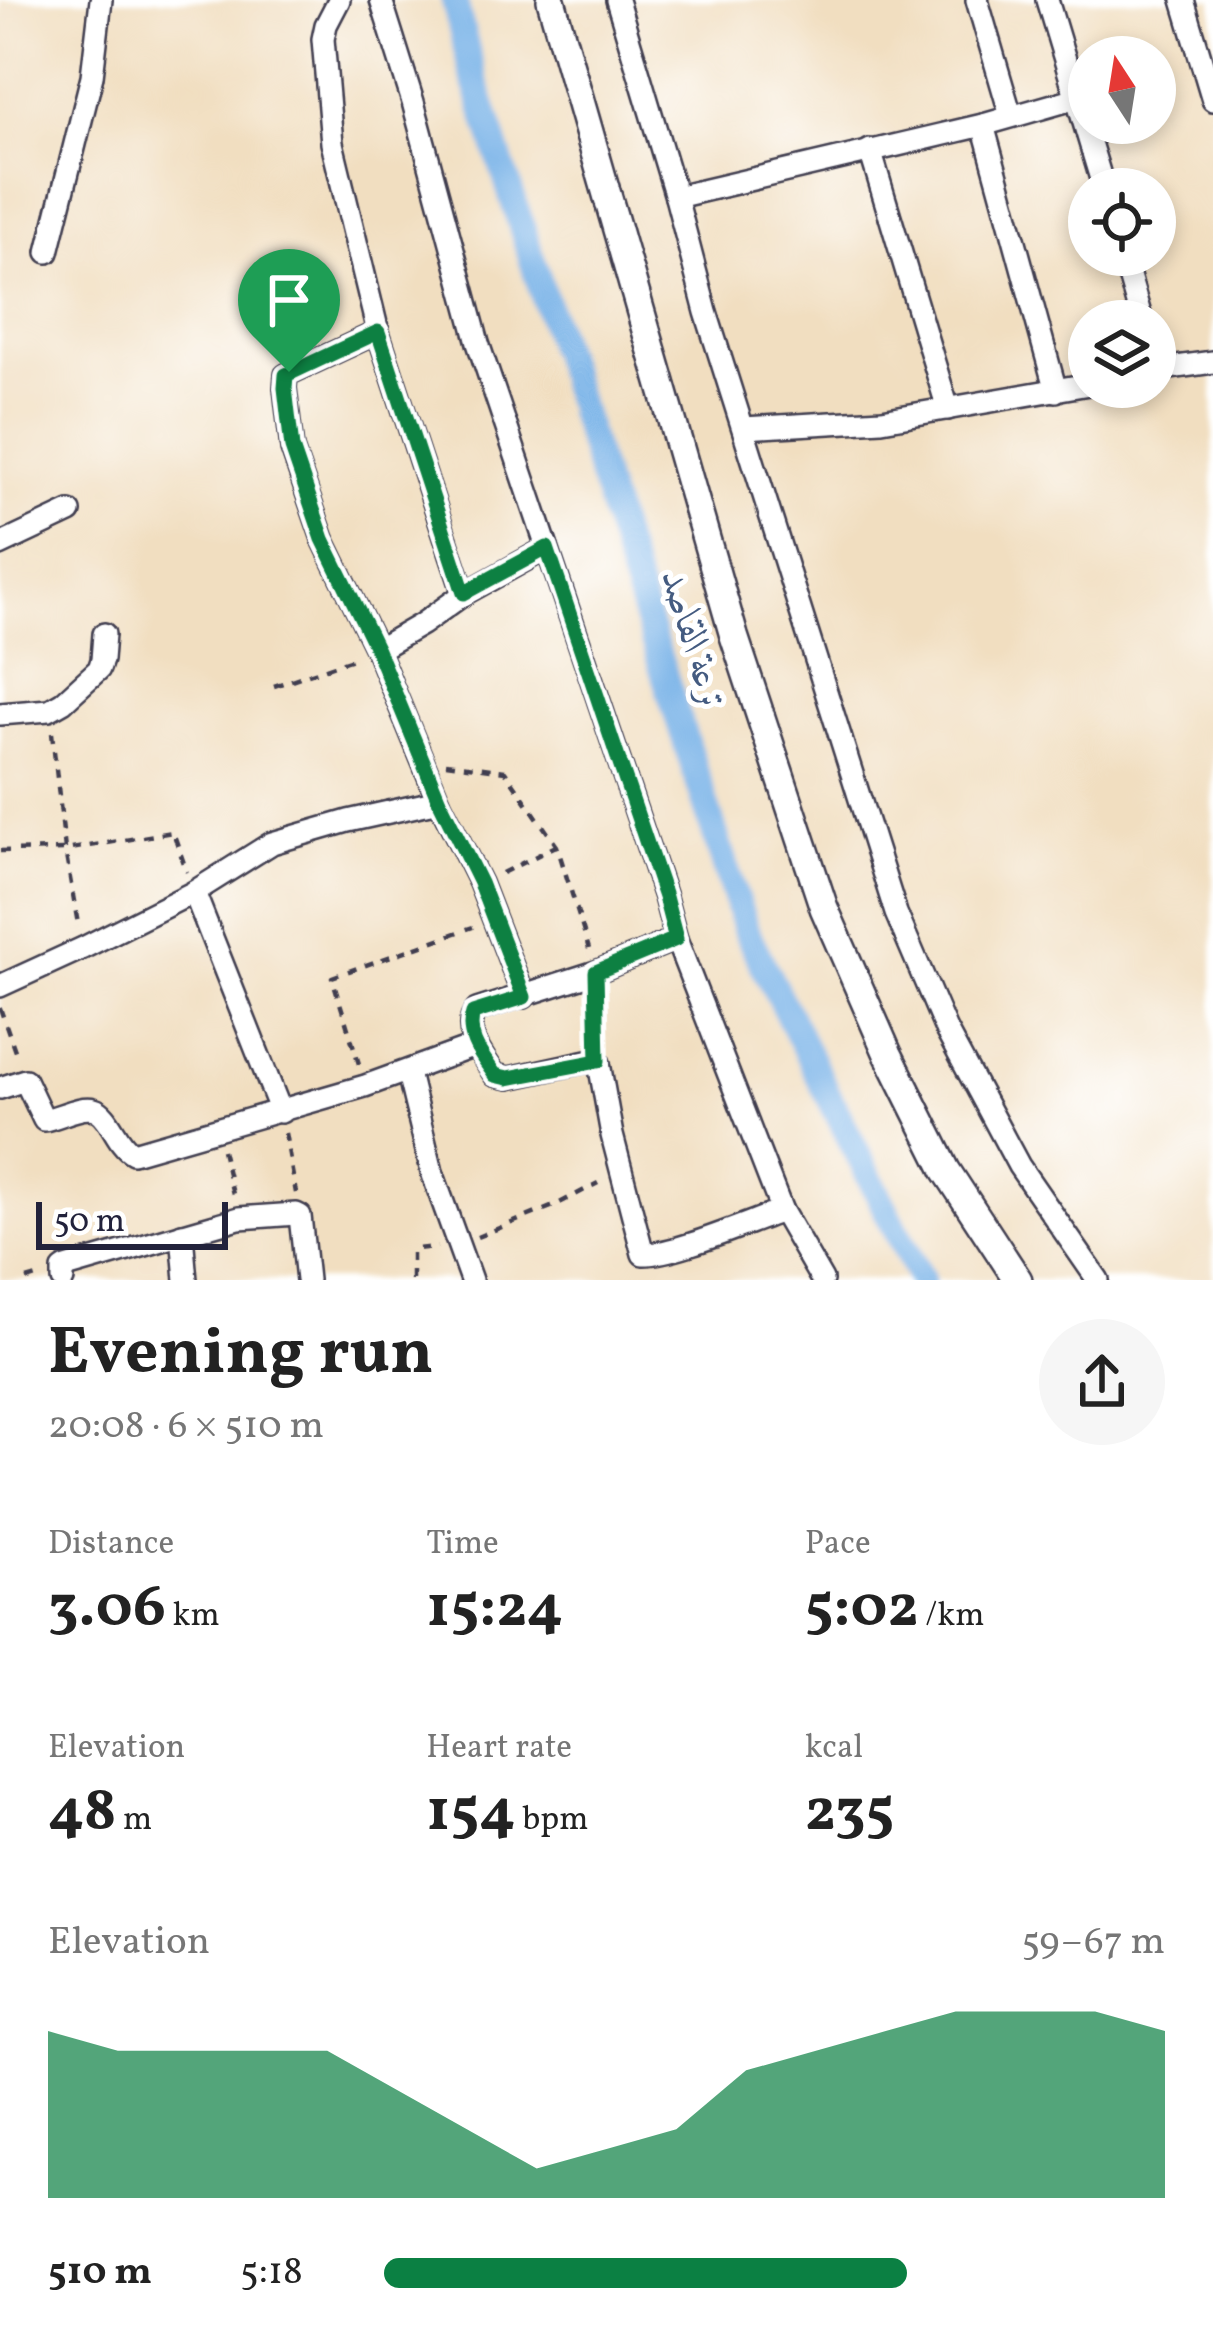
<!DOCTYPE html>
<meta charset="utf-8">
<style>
body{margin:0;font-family:Vollkorn,Amiri,serif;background:#f6f6f6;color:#222;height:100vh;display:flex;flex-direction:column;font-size:45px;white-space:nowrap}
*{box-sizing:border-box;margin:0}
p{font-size:39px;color:#767676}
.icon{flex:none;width:66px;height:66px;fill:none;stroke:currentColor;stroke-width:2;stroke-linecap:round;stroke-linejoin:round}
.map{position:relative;height:1280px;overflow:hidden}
.panel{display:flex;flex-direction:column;background:#fff;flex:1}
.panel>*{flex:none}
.needle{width:78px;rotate:348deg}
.controls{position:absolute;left:1068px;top:36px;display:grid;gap:24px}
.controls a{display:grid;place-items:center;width:108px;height:108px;border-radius:50%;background:#fff;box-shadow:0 6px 18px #0003;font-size:60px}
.scale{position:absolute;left:36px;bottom:30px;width:192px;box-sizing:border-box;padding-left:12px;border:6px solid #22223b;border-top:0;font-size:33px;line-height:42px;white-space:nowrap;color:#22223b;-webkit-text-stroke:9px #fff;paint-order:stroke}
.pin{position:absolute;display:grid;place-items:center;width:102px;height:102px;color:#fff;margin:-123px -51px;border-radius:50% 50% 50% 0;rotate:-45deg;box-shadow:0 0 12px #0007}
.pin .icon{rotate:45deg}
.round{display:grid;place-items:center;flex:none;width:126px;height:126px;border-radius:63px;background:#f6f6f6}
.summary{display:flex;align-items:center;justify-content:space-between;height:204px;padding:0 48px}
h1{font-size:66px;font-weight:700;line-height:90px}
.metrics{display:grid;grid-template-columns:repeat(3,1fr);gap:18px;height:204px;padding:12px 48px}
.metrics div{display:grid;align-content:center}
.metrics b{font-size:60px;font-weight:700}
.metrics small{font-size:33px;font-weight:400}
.metrics p{font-size:33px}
.chart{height:336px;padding:24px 48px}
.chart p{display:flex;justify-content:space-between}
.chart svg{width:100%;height:216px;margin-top:12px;fill:#0b8043;opacity:.7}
ul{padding:0 48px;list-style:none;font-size:39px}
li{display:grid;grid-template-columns:192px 144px 1fr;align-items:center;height:90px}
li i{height:30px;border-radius:15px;background:#0b8043}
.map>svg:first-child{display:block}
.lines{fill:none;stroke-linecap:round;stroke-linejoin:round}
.canal{stroke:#76b1e7;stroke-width:27}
.minor-casing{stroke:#413e4f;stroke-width:26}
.tertiary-casing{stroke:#413e4f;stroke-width:32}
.path{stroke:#413e4f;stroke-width:4.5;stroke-dasharray:9 9;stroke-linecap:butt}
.minor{stroke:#fff;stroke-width:21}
.tertiary{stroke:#fff;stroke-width:27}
.route-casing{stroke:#fff;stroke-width:24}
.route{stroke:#0b8043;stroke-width:15}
.labels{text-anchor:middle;stroke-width:10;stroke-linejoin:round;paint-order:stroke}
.water-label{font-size:39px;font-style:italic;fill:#445b80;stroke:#fff}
</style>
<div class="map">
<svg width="1213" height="1280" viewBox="0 0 1213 1280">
<rect width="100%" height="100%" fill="#fff"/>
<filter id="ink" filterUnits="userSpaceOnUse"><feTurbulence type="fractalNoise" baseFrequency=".00833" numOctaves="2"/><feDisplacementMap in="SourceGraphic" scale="24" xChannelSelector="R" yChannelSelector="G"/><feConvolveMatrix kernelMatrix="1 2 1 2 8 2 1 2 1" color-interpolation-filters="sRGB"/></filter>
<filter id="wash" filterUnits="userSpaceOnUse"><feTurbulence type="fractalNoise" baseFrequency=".004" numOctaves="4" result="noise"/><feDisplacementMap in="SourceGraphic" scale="48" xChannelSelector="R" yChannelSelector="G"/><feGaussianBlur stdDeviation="2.7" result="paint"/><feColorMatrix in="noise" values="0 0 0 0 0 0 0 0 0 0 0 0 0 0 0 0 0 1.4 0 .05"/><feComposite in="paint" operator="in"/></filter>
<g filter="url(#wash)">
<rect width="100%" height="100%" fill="#f1dec0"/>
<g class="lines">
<polyline class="canal" points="454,0 472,71 746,931 921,1280"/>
</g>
</g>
<g filter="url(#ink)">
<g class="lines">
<defs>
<g id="minor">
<polyline points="339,0 326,25 323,39 332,143 378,332 464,594"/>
<polyline points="381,0 413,102 478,343 665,897 676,939 782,1211 822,1280"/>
<polyline points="617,0 676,197 706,312 896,913 946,1030 1019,1166 1098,1280"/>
<polyline points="977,0 1011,116"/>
<polyline points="1047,0 1104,189"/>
<polyline points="1183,0 1213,100"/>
<polyline points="983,125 1056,391"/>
<polyline points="870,150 948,409"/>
<polyline points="676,197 983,125 1077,98"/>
<polyline points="48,252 92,76 101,0"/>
<polyline points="1123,255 1142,321"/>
<polyline points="378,332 286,375 285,388 292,449 323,539 377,650 439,801 480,883 524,997"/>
<polyline points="1155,370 1213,362"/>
<polyline points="744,428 882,420 1089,384"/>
<polyline points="0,545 70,512"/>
<polyline points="377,650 422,624 464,594 547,548"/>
<polyline points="0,714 49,710 63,702 99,669 102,660 104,634"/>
<polyline points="194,892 281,1112"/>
<path d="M 676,939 L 596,972 L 477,1010 C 460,1030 483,1056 495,1075 L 509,1078 L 592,1060 L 599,1063 L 612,1135 L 643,1254 C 674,1255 749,1222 782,1211"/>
<polyline points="0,986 83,948 194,892 272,843 348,821 439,801"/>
<polyline points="408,1073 432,1172 471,1280"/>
<path d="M 0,1088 L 25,1080 L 44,1120 C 58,1118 80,1105 94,1109 C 110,1113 116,1144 133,1153 L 365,1086 L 475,1046"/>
<polyline points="182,1234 186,1280"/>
<polyline points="63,1280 63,1270 66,1268 239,1218 296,1214 300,1216 307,1280"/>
</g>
<polyline id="tertiary" points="551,0 734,636 824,908 888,1054 946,1170 1018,1280"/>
</defs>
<use href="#minor" class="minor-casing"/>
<use href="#tertiary" class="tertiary-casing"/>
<g class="path">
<polyline points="274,686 355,658"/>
<polyline points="52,733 65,850 78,924"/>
<polyline points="446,763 505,771 557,846 589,949"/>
<polyline points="0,851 65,850 173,832 187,872"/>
<polyline points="502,873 556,846"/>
<polyline points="597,995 597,1038"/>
<polyline points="0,1008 18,1059"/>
<polyline points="359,1064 332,977 473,927"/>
<polyline points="285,1133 296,1193"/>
<polyline points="222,1150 234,1198"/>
<polyline points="477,1237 556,1205 598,1183"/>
<polyline points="27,1280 40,1276"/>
<polyline points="412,1280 412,1252 416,1249 437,1247"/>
</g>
<use href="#minor" class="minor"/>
<use href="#tertiary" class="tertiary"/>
</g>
</g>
<g class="lines" filter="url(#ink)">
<defs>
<path id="route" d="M 378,332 L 464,593 L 547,548 L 665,897 L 676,939 L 596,972 L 598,1061 L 508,1078 L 495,1075 C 482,1056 465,1037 473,1013 L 524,997 L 480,883 L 439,800 L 377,650 L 323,539 L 292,448 L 285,388 L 286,375 Z"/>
</defs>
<use href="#route" class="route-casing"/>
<use href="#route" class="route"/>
</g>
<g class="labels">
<g class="water-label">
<text transform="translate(696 640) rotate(73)" y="14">ترعة القاصد</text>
</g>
</g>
</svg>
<div class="controls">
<a><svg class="needle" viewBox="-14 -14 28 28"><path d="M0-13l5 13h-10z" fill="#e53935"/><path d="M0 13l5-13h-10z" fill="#767676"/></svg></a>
<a><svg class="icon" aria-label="locate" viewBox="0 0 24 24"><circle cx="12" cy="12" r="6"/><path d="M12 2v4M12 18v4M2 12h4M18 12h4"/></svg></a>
<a><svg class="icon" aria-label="layers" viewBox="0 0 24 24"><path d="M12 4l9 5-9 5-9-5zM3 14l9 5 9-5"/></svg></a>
</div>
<div class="scale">50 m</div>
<div class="pin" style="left:289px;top:372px;background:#1e9e55"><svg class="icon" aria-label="arrive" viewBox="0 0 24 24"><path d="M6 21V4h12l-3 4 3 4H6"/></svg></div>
</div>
<section class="panel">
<div class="summary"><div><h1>Evening run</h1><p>20:08 · 6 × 510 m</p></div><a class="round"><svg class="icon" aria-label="share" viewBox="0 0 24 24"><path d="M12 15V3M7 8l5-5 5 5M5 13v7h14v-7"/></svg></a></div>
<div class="metrics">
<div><p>Distance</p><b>3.06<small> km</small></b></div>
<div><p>Time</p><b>15:24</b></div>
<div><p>Pace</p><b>5:02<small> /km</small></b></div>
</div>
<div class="metrics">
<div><p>Elevation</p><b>48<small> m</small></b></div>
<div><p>Heart rate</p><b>154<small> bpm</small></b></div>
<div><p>kcal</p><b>235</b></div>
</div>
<div class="chart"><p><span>Elevation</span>59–67 m</p>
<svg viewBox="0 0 160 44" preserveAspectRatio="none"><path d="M0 44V10L10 14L20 14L30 14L40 14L50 22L60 30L70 38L80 34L90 30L100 18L110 14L120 10L130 6L140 6L150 6L160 10V44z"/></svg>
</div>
<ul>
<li><b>510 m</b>5:18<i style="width:67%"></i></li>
</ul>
</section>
